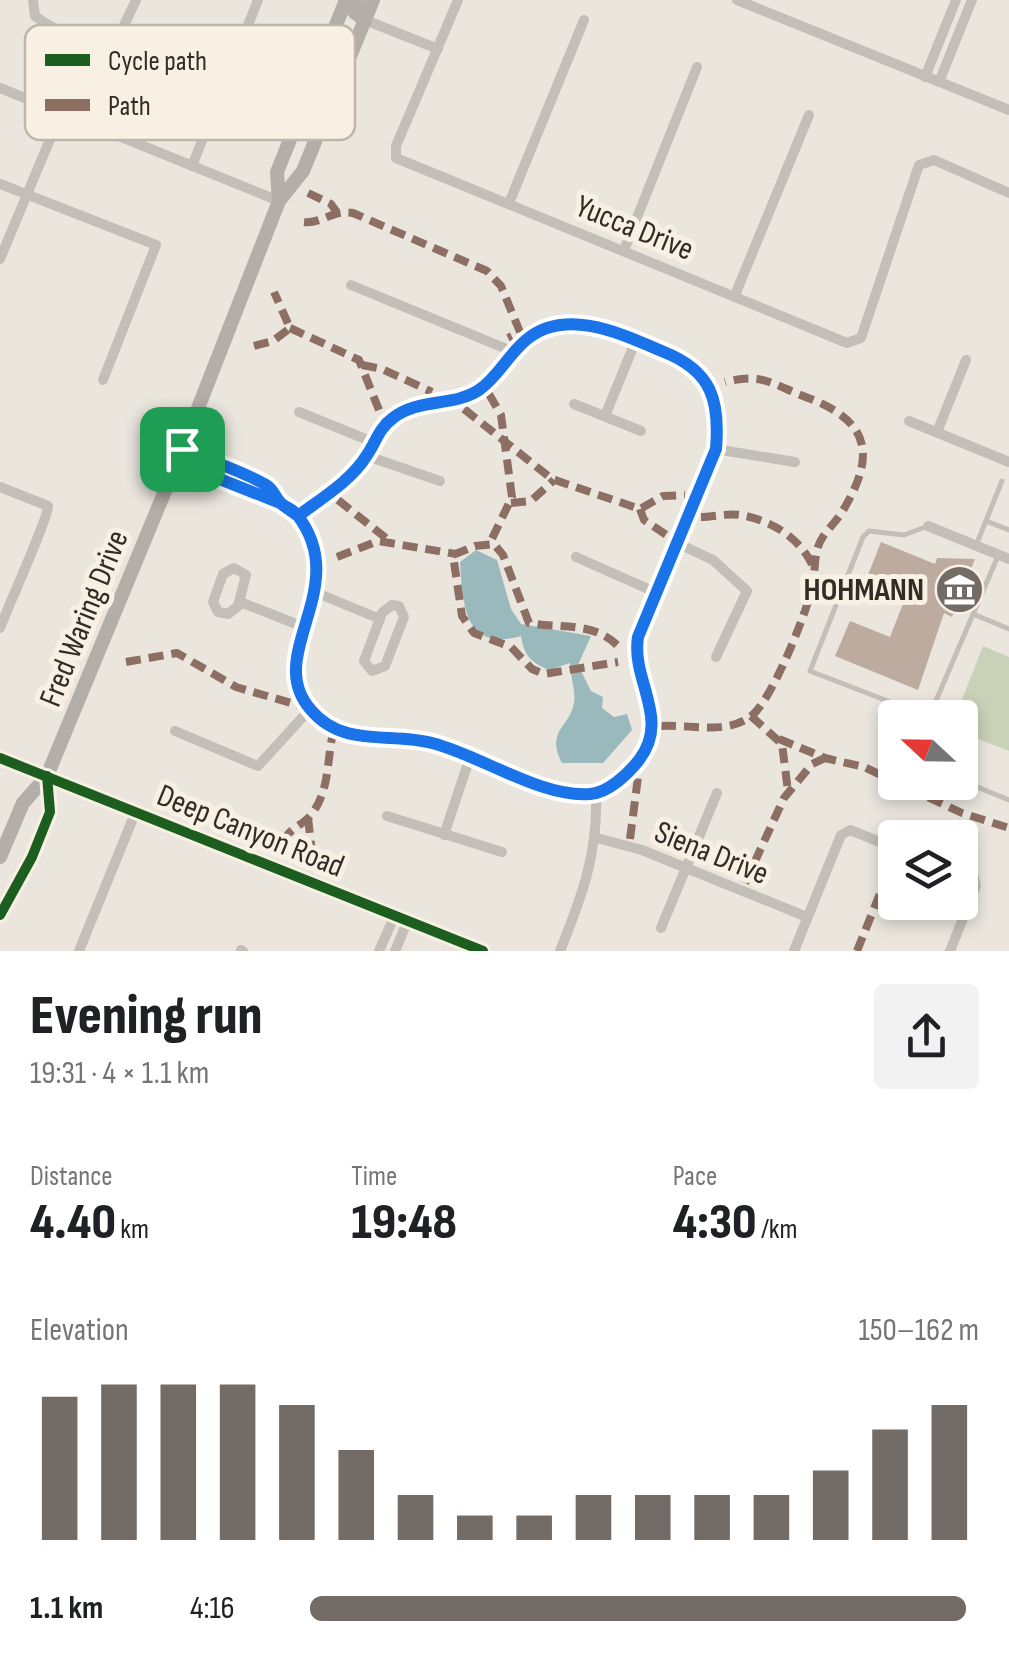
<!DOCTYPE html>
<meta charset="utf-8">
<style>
body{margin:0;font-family:"Sofia Sans Condensed",sans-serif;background:#f2f2f2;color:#202124;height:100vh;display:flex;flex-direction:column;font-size:38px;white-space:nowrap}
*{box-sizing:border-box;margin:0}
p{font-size:32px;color:#757577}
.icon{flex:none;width:55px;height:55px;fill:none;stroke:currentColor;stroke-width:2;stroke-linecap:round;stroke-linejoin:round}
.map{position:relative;height:951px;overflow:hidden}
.drawer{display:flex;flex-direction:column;background:#fff;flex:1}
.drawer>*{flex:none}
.needle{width:65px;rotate:292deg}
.tools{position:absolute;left:878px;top:700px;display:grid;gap:20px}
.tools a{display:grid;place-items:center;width:100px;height:100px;border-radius:10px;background:#fff;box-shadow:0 5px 15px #0003;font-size:50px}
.pin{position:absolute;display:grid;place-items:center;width:85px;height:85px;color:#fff;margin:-42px;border-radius:20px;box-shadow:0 5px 15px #0006}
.round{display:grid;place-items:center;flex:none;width:105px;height:105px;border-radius:10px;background:#f2f2f2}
.summary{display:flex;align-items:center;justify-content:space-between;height:170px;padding:0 30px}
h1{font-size:55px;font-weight:800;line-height:75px}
.stats{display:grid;grid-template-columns:repeat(3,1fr);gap:15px;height:170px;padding:10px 30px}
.stats div{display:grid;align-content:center}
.stats b{font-size:50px;font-weight:800}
.stats small{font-size:28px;font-weight:400}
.stats p{font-size:28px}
.chart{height:280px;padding:20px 30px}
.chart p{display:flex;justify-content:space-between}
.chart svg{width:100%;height:180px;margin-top:10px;stroke:#736c66;stroke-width:6}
ul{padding:0 30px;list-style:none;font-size:32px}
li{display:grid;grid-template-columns:160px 120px 1fr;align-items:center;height:75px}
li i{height:25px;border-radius:12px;background:#736c66}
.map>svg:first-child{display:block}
.green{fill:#c9d1b8}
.water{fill:#9ab9bc}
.building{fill:#beab9f}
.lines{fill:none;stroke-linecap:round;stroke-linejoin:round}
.service{stroke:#c3beb7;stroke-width:5}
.minor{stroke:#c3beb7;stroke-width:10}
.tertiary{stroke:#c3beb7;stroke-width:12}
.secondary{stroke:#b4aea8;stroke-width:14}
.quiet{stroke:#8d6e63;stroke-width:8;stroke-dasharray:15 8;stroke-linecap:butt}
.cycleway-casing{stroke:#f8f1e3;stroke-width:16}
.cycleway{stroke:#1b5e20;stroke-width:10}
.route-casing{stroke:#fff;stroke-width:20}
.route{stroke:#1a73e8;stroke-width:12}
.labels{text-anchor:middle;stroke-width:10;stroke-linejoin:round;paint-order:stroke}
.street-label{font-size:32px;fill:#332b26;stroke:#f8f1e3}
.poi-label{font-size:32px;font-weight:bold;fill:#332b26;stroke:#f8f1e3;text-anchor:end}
.key{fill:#f8f1e3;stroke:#bdb6aa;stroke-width:2.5}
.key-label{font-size:28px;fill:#332b26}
</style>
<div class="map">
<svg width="1009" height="951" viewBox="0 0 1009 951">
<rect width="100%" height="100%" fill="#eae6de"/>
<polygon class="green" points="983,646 1009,657 1009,751 960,732 960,718 955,717"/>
<path class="water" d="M 476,550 L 497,560 L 511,609 L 521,624 L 591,636 L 578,665 L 591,691 L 603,697 L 602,708 L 614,717 L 627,714 L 632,730 L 603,763 L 562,763 C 545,731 570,727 574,703 C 576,690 570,676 570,663 L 549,670 C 530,662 524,655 521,636 C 464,652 463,605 460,562 Z"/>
<polygon class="building" points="881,542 935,564 937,558 975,559 952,617 944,613 918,690 835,656 850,621 890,637 906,596 866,580"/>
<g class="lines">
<g class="service">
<polyline points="986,521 1009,530"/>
<polyline points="928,526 904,535 869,531 863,537 810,671 929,717 998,556"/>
<polyline points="977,543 1002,481"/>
<polyline points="973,614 1009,629"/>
<polyline points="960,780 1009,800"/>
</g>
<g class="minor">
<path d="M 33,0 L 35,16 C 55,31 95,50 118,38 L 136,0"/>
<polyline points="458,0 396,146 396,158 847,343 861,338 919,165 934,160 1009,193"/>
<polyline points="737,0 1009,110"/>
<polyline points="365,20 438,49"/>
<polyline points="925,77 956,0"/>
<polyline points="939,82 972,0"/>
<polyline points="0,88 279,201"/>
<polyline points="192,166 258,0"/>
<polyline points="0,184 156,245 103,380"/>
<polyline points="509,203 584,20"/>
<polyline points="624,250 697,67"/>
<polyline points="0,259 61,113"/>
<polyline points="351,285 514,352"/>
<polyline points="735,295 809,115"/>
<polyline points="574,404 641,431"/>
<polyline points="299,412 373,442"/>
<polyline points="605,416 636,340"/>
<polyline points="909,421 1009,462"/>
<polyline points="937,432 966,360"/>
<polyline points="182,449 266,485 280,503"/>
<polyline points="715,449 795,462"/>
<polyline points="367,456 440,481"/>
<path d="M 177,462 C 200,471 281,500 295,513 C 359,575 258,656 312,712 C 342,742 374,733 411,739 C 468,746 540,799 591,794 C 608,792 629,774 639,760 C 671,718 632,681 638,637 L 715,449 C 720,401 712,371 664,352 C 624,335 566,306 526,340 C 508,355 498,377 479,390 C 453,406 418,398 392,418 C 379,428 376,442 367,455 C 351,481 322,498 298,516"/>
<path d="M 0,487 L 48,506 C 49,516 7,609 0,628"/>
<polyline points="928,526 1009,559"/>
<polyline points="677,543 713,560 747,591 716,657"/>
<polyline points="576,557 655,592"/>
<polygon points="234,568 246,575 238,606 228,614 218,612 213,602 223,574"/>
<polyline points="317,593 380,619"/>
<polyline points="240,602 304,627"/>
<polygon points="392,605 399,606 404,617 385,666 372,671 364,661 382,613"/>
<polyline points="175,731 258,766 310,709"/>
<polyline points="387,816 502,852"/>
<polyline points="444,835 471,754"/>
<polyline points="597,838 642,850 807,917"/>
<polyline points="661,928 717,793"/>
<polyline points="241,950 243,951"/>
<polyline points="79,951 136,811"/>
<polyline points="379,951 395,915"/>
<polyline points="395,951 408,920"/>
<path d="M 560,951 C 582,896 598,854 596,794"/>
<polyline points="794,951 841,835 850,830 895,848"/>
<polyline points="950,951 976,886 974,877 960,873"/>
</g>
<polyline class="tertiary" points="0,758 483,951"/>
<g class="secondary">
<polyline points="358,0 354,12 365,20"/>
<polyline points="279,201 277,172 346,0"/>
<polyline points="0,857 23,803 47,776 177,462 279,201 303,171 373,0"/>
<polyline points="0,915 32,857 50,812 47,776"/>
</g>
<g class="quiet">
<polyline points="308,193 331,204 336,211"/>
<path d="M 304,222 C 322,224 333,209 353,213 L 487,271 L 501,286 L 520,332 L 508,338"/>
<polyline points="290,328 359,360 381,415"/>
<polyline points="254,346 273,341 290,328 274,292"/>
<polyline points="362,365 382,369 432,392"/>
<polyline points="489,394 501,415 512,497 490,543"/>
<polyline points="464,409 552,479 640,509 663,496 685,495"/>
<polyline points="338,500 391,542"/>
<polyline points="511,503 531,501 554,480"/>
<polyline points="640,509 644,520 668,536"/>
<path d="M 701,517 C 714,517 727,513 740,515 C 772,520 802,539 814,569"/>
<polyline points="337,557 378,541 456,554"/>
<path d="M 617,645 C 592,621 560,629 529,623 L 503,555 L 494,544 L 475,546 L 453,555 L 462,616 L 474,633 L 511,647 L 532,669 L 544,674 L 618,662"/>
<polyline points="126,662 177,653 236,687 298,705"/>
<polyline points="751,716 782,744 788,791"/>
<path d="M 661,726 C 690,724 724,735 750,717 C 771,703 806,614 812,588 C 815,576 814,562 817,550 C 821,534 834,525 842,512 C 875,458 872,423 811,399 C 774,386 765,372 725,382"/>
<polyline points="779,739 825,758 864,767 962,813 1009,828"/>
<polyline points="308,818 312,852"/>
<polyline points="630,839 638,777"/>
<path d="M 283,842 C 290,827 302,826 311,815 C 329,792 327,763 332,738"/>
<polyline points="745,883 784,798 812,764 825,758"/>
<polyline points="857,951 891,866"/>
</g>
<defs>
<g id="cycleway">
<path d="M 177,462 C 200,471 281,500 295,513 C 359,575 258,656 312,712 C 342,742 374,733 411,739 C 468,746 540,799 591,794 C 608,792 629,774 639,760 C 671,718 632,681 638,637 L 715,449 C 720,401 712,371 664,352 C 624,335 566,306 526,340 C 508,355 498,377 479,390 C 453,406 418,398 392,418 C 379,428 376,442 367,455 C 351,481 322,498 298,516"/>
<polyline points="0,758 483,951"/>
<polyline points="0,915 32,857 50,812 47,776"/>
</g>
</defs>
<use href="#cycleway" class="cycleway-casing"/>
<use href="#cycleway" class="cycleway"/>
</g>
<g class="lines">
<defs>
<path id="route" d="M 182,449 C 209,461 241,470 266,485 C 274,490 274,496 280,502 C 285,508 294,509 298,516 C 353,589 262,655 311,710 C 343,748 390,732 432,743 C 480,755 541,798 590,794 C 608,793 628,774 639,760 C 671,718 631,681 638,637 L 716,449 C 720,401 712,371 664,352 C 624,335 566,306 526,340 C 508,355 498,377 479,390 C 453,407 418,398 393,418 C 379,428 376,442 367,455 C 351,481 322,498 298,516 L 280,503 L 177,462 L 182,449"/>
</defs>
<use href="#route" class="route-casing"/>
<use href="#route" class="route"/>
</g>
<defs>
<symbol id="museum-disc" viewBox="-11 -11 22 22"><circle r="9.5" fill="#736c66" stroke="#f8f1e3"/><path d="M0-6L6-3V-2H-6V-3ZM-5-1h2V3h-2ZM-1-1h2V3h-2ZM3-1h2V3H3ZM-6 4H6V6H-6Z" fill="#fff"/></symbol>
</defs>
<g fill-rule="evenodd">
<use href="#museum-disc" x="932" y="562" width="55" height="55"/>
</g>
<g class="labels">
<g class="street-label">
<text transform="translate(635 227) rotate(22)" y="11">Yucca Drive</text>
<text transform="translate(83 618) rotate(-68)" y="11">Fred Waring Drive</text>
<text transform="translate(251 830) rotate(22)" y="11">Deep Canyon Road</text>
<text transform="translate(712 852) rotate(22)" y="11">Siena Drive</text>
</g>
<g class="poi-label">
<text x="924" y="600">HOHMANN</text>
</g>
</g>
<rect x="25" y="25" width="330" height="115" rx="15" class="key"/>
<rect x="45" y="54" width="45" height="12" fill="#1b5e20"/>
<rect x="45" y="99" width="45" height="12" fill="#8d6e63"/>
<g class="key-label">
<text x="108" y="70">Cycle path</text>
<text x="108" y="115">Path</text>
</g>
</svg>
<div class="tools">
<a><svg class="needle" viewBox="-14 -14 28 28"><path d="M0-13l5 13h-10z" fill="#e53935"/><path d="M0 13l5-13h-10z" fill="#757577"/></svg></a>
<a><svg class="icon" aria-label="layers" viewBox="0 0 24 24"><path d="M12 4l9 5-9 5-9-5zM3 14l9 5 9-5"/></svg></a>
</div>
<div class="pin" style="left:182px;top:449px;background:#1e9e55"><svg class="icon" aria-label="arrive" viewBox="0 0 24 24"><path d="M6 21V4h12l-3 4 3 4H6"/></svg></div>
</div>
<section class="drawer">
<div class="summary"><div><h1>Evening run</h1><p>19:31 · 4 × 1.1 km</p></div><a class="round"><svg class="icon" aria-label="share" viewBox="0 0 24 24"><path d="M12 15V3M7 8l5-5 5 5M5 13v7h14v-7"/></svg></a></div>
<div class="stats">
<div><p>Distance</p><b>4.40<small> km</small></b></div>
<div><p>Time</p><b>19:48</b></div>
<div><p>Pace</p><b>4:30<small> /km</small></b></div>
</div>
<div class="chart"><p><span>Elevation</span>150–162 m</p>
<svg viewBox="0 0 160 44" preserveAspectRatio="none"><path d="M5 44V9M15 44V6M25 44V6M35 44V6M45 44V11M55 44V22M65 44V33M75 44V38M85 44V38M95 44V33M105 44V33M115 44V33M125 44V33M135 44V27M145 44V17M155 44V11"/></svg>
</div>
<ul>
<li><b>1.1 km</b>4:16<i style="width:98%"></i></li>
</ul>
</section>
